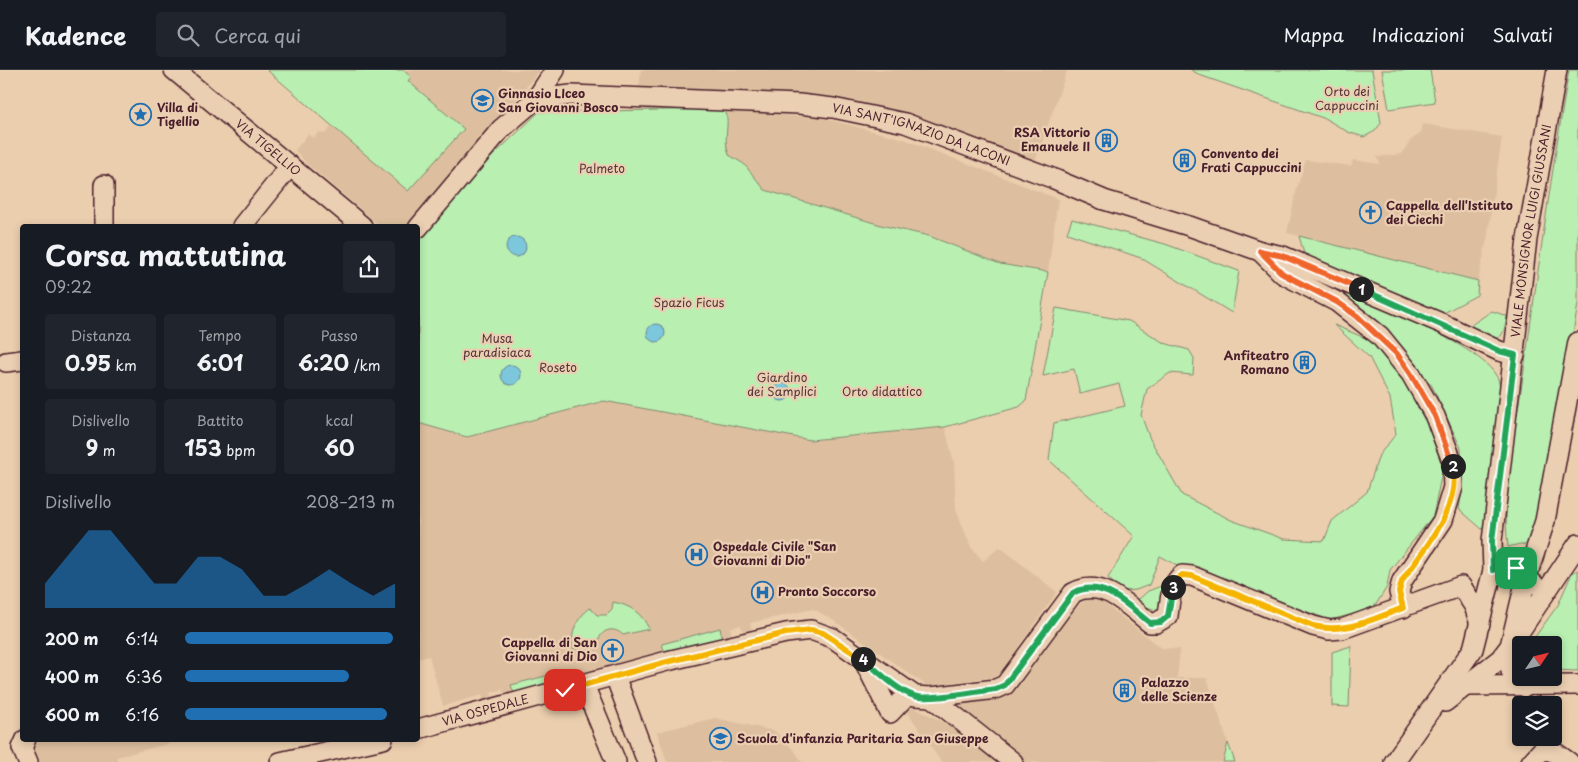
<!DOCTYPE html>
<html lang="it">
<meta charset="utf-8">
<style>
body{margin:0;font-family:"Playpen Sans",sans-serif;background:#20242c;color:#f1f3f6;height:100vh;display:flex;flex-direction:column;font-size:19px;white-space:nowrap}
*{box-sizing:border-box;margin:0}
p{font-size:16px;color:#9ea1a6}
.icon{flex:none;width:28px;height:28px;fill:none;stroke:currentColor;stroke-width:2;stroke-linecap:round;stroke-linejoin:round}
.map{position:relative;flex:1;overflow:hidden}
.panel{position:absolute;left:20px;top:154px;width:400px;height:518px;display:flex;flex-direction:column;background:#171b24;border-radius:5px;box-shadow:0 2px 8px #0003}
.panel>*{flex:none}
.needle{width:32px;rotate:55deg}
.controls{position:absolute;left:1512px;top:566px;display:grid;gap:10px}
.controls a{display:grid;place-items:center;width:50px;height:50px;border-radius:5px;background:#171b24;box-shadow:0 2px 8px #0003;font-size:25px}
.pin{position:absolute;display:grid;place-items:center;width:42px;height:42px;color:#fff;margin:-21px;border-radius:10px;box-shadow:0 2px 8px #0006}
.km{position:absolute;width:25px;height:25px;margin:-12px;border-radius:50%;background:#222;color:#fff;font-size:14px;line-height:25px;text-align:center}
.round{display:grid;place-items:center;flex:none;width:52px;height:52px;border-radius:5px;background:#20242c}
.overview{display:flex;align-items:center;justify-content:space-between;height:85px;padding:0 25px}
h1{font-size:28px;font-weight:700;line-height:38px}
.metrics{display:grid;grid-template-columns:repeat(3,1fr);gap:8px;height:85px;padding:5px 25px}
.metrics div{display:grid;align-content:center;border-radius:5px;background:#20242c;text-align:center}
.metrics b{font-size:21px;font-weight:700}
.metrics small{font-size:14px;font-weight:400}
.metrics p{font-size:14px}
.chart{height:140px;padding:10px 25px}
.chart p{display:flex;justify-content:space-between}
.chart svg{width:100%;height:90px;margin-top:5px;fill:#1f6fb2;opacity:.7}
ul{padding:0 25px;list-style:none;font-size:16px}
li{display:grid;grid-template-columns:80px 60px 1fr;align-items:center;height:38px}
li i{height:12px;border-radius:6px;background:#1f6fb2}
header{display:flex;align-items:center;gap:30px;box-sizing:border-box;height:70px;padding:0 25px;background:#171b24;border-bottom:1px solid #363941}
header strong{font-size:24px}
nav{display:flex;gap:28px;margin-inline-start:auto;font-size:18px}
.search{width:350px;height:45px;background:#20242c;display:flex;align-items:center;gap:12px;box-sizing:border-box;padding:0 18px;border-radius:5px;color:#9ea1a6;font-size:19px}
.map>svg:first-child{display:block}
.built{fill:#ddbf9f}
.green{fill:#b9efb1;stroke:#82876e}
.water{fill:#7cc7dc;stroke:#688495}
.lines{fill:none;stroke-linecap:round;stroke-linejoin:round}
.minor-casing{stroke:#4a1f2b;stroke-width:22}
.minor{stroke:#ebcfb2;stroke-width:19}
.split-1-casing{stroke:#fff;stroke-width:10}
.split-2-casing{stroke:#fff;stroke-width:10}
.split-3-casing{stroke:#fff;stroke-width:10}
.split-4-casing{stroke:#fff;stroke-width:10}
.split-5-casing{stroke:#fff;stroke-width:10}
.split-1{stroke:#22a559;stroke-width:6}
.split-2{stroke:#f0652b;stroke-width:6}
.split-3{stroke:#f5b400;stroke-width:6}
.split-4{stroke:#22a559;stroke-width:6}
.split-5{stroke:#f5b400;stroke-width:6}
.labels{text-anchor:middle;stroke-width:4.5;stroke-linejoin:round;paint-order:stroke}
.park-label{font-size:12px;fill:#553438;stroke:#ebcfb2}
.poi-label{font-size:12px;font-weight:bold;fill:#4a1f2b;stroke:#ebcfb2;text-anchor:start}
.street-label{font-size:12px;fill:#4a1f2b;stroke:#ebcfb2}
</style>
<header>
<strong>Kadence</strong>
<div class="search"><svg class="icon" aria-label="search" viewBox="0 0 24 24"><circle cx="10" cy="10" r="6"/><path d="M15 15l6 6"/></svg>Cerca qui</div>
<nav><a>Mappa</a><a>Indicazioni</a><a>Salvati</a></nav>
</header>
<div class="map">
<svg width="1578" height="692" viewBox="0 0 1578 692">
<rect width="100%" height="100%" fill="#ebceae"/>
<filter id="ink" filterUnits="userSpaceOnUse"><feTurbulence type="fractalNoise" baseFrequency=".02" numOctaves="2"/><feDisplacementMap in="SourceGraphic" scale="10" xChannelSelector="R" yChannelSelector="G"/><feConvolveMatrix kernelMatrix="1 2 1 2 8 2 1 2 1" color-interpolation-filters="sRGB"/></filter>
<g filter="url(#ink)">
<g class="built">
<polygon points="267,0 540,0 411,156 380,156 307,94 295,80 308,64 313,68 319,62 325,64 332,56"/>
<polygon points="641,0 1067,0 1035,92 812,30 639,17"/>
<polygon points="725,39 826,49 904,69 1058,129 1048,202 1000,194 929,166 881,155 765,120 744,94 729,85 724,72 728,48"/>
<polygon points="1423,54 1502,67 1487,170 1478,211 1337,177 1337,175 1287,163 1297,118 1306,90 1351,96 1353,90 1380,94 1377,87 1401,84 1411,70 1421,63"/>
<polygon points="604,331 810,370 945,357 954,393 956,440 971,477 983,491 1000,477 1057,522 1000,604 995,607 927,616 830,548 813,539 750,553 752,561 743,563 741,555 730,558 732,566 722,568 719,559 663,574 665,584 571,609 569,600 511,615 514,624 505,627 502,619 491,623 493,630 484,632 482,625 443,636 429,586 418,589 418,353 467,367"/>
<polygon points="1088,528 1100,530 1161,578 1180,579 1177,608 1207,608 1228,673 1223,692 941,692 905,638 911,636 947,654 949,630 1007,622 1078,536"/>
<polygon points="715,648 775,661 794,680 802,692 667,692 657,662"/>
<polygon points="39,669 186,669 117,687 117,692 32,692 30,688"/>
</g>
<g class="green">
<polygon points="267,0 403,0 411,7 408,11 464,59 408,121"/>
<polygon points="1191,0 1372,0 1381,53 1375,61 1364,67 1348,62 1326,49 1202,6"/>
<polygon points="1382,0 1430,0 1435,32 1389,39"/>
<path d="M 1569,0 L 1578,0 L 1578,234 L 1542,443 L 1531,476 L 1520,474 L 1508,477 C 1501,421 1516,357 1524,300 C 1538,200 1552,100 1569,0 Z"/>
<path d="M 725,39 C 731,56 722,66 729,85 L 744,94 L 765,120 L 881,155 L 929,166 L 1000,194 L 1048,202 L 1026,331 L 1019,337 L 945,357 L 810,370 L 604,331 L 467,367 L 418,353 L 418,172 L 465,112 L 539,42 Z"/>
<polygon points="1072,149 1165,174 1239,201 1232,243 1141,188 1067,163"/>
<polygon points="1299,166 1478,211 1477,225 1440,245 1305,187"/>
<path d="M 1286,197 C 1330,215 1473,269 1495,304 C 1500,311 1500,317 1500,326 L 1488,450 L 1483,460 L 1459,439 L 1463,414 L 1461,378 L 1432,316 L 1390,263 L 1376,249 L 1350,229 Z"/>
<polygon points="1056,238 1129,251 1164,273 1189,280 1194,288 1193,305 1170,303 1147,319 1141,345 1150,369 1182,425 1231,450 1284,469 1324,471 1332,451 1367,422 1379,385 1396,364 1390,328 1369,287 1334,255 1372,271 1408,317 1429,359 1443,397 1433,446 1390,500 1387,517 1373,539 1330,550 1179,496 1160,486 1149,515 1136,520 1122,521 1108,508 1134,466 1049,390 1054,353 1125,336 1119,314 1080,324 1074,299 1043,306"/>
<path d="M 1492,241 L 1507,246 C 1502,280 1493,268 1468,257 Z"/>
<polygon points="1578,500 1578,601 1554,600 1554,575 1531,575 1532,571 1558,535 1572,503"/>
<polygon points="1164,515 1161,536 1157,540 1146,537 1138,530 1148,521"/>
<path d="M 613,532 C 630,535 642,543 649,559 L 623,565 C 614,556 601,559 598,572 L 573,579 C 570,562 577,548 590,538 L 597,545 L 607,545 L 612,540 Z"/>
<polygon points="720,558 722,568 665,584 662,574"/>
<polygon points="1351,576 1349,637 1332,636 1332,582"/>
<polygon points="569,600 571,609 514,624 511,615"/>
<polygon points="1228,673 1235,692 1223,692"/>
</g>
<g class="water">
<circle cx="516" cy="177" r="10"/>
<circle cx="656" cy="263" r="9"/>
<circle cx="511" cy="305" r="10"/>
<circle cx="782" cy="322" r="9"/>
</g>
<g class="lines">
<defs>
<g id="minor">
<path id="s1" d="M 174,0 L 362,156"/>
<polyline points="536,29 555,0"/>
<polyline points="104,115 104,156"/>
<polyline points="242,156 290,96"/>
<path id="s2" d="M 418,158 L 501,59 L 536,29 L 571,25 L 799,34 L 833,38 L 905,53 L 1052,108 L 1104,130 L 1189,156 L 1260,181 L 1283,186 L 1441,253 L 1499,281 L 1515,285"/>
<polyline points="1260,181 1283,204 1337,232 1380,266 1411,304 1435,346 1452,391 1453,417 1443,450 1402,511 1399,522 1403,538"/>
<polyline points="6,292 22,290"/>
<path d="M 1493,500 C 1518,495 1515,501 1534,514"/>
<polyline points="866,595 890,643 909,623"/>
<polyline points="615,606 647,692"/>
<polyline points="584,615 616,692"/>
<polyline points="1463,616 1578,615"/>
<polyline points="1525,617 1516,609 1511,601 1510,576 1578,474"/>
<polyline points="931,627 1013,692"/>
<polyline points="1445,632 1500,589 1510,576 1526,509 1545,451 1578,272"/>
<path id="s3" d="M 418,659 L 667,591 L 786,563 L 811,560 L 833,568 L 915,626 L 931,627 L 996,619 L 1005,615 L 1073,523 C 1102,507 1128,536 1150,553 L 1156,553 L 1168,546 C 1170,531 1170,515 1182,505 L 1192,506 L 1313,556 L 1329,560 L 1342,559 L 1461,516 L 1474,536 L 1480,554"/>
<polyline points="26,669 22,678 28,692"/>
<polyline points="280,692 383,669"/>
<path id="s4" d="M 1394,692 L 1473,579 L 1493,500 L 1492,471 L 1527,169 L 1557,0"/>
<polyline points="1531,692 1543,679 1556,683 1569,692"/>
</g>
</defs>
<use href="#minor" class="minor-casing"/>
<use href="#minor" class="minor"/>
</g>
</g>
<g class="lines" filter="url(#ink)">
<defs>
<polyline id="split-1" points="1361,219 1499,281 1515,285 1492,471 1493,500 1508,497 1516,498"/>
<polyline id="split-2" points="1361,219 1283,186 1260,181 1283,204 1337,232 1357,246 1397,284 1411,304 1435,346 1453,396"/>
<path id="split-3" d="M 1173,517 L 1176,510 L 1182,505 L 1192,506 L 1313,556 C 1346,564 1372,549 1403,538 L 1399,522 L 1402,511 C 1425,478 1460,440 1453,396"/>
<path id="split-4" d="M 863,589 C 878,601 896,620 914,626 C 930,631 977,621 996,619 L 1005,615 L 1073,523 C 1102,507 1128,536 1150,553 L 1161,552 L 1168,546 L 1173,517"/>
<polyline id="split-5" points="565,620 667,592 786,563 811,560 823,563 863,589"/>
</defs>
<use href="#split-1" class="split-1-casing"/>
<use href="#split-2" class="split-2-casing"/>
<use href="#split-3" class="split-3-casing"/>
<use href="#split-4" class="split-4-casing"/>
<use href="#split-5" class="split-5-casing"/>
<use href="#split-1" class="split-1"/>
<use href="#split-2" class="split-2"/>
<use href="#split-3" class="split-3"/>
<use href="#split-4" class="split-4"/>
<use href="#split-5" class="split-5"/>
</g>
<defs>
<symbol id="school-ring" viewBox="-11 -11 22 22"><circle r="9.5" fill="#ebcfb2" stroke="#1f6fb2" stroke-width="1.5"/><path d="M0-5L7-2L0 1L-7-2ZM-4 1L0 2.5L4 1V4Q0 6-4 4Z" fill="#1f6fb2"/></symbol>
<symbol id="sight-ring" viewBox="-11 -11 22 22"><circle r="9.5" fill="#ebcfb2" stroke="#1f6fb2" stroke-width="1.5"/><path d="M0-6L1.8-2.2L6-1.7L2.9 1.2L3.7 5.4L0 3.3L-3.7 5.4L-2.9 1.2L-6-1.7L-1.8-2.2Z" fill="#1f6fb2"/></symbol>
<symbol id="building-ring" viewBox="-11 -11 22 22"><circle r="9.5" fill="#ebcfb2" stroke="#1f6fb2" stroke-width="1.5"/><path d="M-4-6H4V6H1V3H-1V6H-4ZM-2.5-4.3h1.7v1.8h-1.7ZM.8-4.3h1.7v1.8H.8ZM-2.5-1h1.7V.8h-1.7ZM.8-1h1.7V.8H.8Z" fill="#1f6fb2"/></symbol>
<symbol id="church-ring" viewBox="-11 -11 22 22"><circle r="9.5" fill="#ebcfb2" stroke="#1f6fb2" stroke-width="1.5"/><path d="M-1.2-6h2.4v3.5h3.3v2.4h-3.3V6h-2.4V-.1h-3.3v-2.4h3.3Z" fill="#1f6fb2"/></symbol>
<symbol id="hospital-ring" viewBox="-11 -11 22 22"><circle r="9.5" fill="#ebcfb2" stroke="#1f6fb2" stroke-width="1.5"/><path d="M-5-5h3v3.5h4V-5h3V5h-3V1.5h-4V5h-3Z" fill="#1f6fb2"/></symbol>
</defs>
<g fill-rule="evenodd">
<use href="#school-ring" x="470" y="18" width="25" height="25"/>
<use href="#sight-ring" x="128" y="32" width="25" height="25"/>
<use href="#building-ring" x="1094" y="58" width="25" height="25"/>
<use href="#building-ring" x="1172" y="78" width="25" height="25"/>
<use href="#church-ring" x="1358" y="130" width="25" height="25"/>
<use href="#building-ring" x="1292" y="280" width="25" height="25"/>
<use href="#hospital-ring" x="684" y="472" width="25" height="25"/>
<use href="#hospital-ring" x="750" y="510" width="25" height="25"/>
<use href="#church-ring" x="600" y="568" width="25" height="25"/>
<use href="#building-ring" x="1112" y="608" width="25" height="25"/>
<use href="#school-ring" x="708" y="656" width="25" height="25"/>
</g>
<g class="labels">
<g class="park-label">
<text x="1347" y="26">Orto dei<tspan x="1347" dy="14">Cappuccini</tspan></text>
<text x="602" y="103">Palmeto</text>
<text x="689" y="237">Spazio Ficus</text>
<text x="497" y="273">Musa<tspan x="497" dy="14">paradisiaca</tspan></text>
<text x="558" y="302">Roseto</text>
<text x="782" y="312">Giardino<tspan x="782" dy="14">dei Samplici</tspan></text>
<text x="882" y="326">Orto didattico</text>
</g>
<g class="poi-label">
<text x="498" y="28">Ginnasio LIceo<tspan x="498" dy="14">San Giovanni Bosco</tspan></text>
<text x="157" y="42">Villa di<tspan x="157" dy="14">Tigellio</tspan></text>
<text x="1090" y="67" text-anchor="end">RSA Vittorio<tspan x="1090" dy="14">Emanuele II</tspan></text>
<text x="1201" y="88">Convento dei<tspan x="1201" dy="14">Frati Cappuccini</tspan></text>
<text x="1386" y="140">Cappella dell'Istituto<tspan x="1386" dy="14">dei Ciechi</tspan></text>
<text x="1289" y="290" text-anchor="end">Anfiteatro<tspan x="1289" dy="14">Romano</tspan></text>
<text x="713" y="481">Ospedale Civile "San<tspan x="713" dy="14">Giovanni di Dio"</tspan></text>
<text x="778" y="526">Pronto Soccorso</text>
<text x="597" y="577" text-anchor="end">Cappella di San<tspan x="597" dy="14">Giovanni di Dio</tspan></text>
<text x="1141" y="617">Palazzo<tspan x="1141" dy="14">delle Scienze</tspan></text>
<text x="737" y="673">Scuola d'infanzia Paritaria San Giuseppe</text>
</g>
<g class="street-label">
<text dy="4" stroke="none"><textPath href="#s2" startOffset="565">VIA SANT'IGNAZIO DA LACONI</textPath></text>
<text dy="4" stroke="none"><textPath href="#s1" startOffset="122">VIA TIGELLIO</textPath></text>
<text dy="4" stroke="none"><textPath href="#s4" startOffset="561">VIALE MONSIGNOR LUIGI GIUSSANI</textPath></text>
<text dy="4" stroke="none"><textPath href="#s3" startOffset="70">VIA OSPEDALE</textPath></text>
</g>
</g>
</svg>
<div class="controls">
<a><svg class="needle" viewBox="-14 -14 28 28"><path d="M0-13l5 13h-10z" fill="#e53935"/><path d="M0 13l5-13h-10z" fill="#9ea1a6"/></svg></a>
<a><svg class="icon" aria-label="layers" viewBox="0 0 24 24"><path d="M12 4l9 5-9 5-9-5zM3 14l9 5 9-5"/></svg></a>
</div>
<div class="pin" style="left:1516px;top:498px;background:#1e9e55"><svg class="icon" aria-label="arrive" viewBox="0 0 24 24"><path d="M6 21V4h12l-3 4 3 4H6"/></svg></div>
<div class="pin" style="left:565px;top:620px;background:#d93025"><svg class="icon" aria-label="check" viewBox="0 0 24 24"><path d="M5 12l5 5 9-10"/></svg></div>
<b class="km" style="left:1361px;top:219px">1</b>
<b class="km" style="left:1453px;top:396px">2</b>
<b class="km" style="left:1173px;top:517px">3</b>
<b class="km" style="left:863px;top:589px">4</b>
<section class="panel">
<div class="overview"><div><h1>Corsa mattutina</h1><p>09:22</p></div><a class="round"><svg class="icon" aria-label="share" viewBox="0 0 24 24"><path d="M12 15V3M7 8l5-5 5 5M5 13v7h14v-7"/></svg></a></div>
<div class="metrics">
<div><p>Distanza</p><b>0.95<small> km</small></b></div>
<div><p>Tempo</p><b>6:01</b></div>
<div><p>Passo</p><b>6:20<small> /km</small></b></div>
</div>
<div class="metrics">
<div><p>Dislivello</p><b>9<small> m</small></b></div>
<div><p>Battito</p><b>153<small> bpm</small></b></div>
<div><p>kcal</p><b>60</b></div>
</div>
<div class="chart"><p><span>Dislivello</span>208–213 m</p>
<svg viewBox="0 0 160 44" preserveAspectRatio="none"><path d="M0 44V32L10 19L20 6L30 6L40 19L50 32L60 32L70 19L80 19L90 25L100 38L110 38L120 32L130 25L140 32L150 38L160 32V44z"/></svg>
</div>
<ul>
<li><b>200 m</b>6:14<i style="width:99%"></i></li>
<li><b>400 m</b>6:36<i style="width:78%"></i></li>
<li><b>600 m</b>6:16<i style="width:96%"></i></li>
</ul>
</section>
</div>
